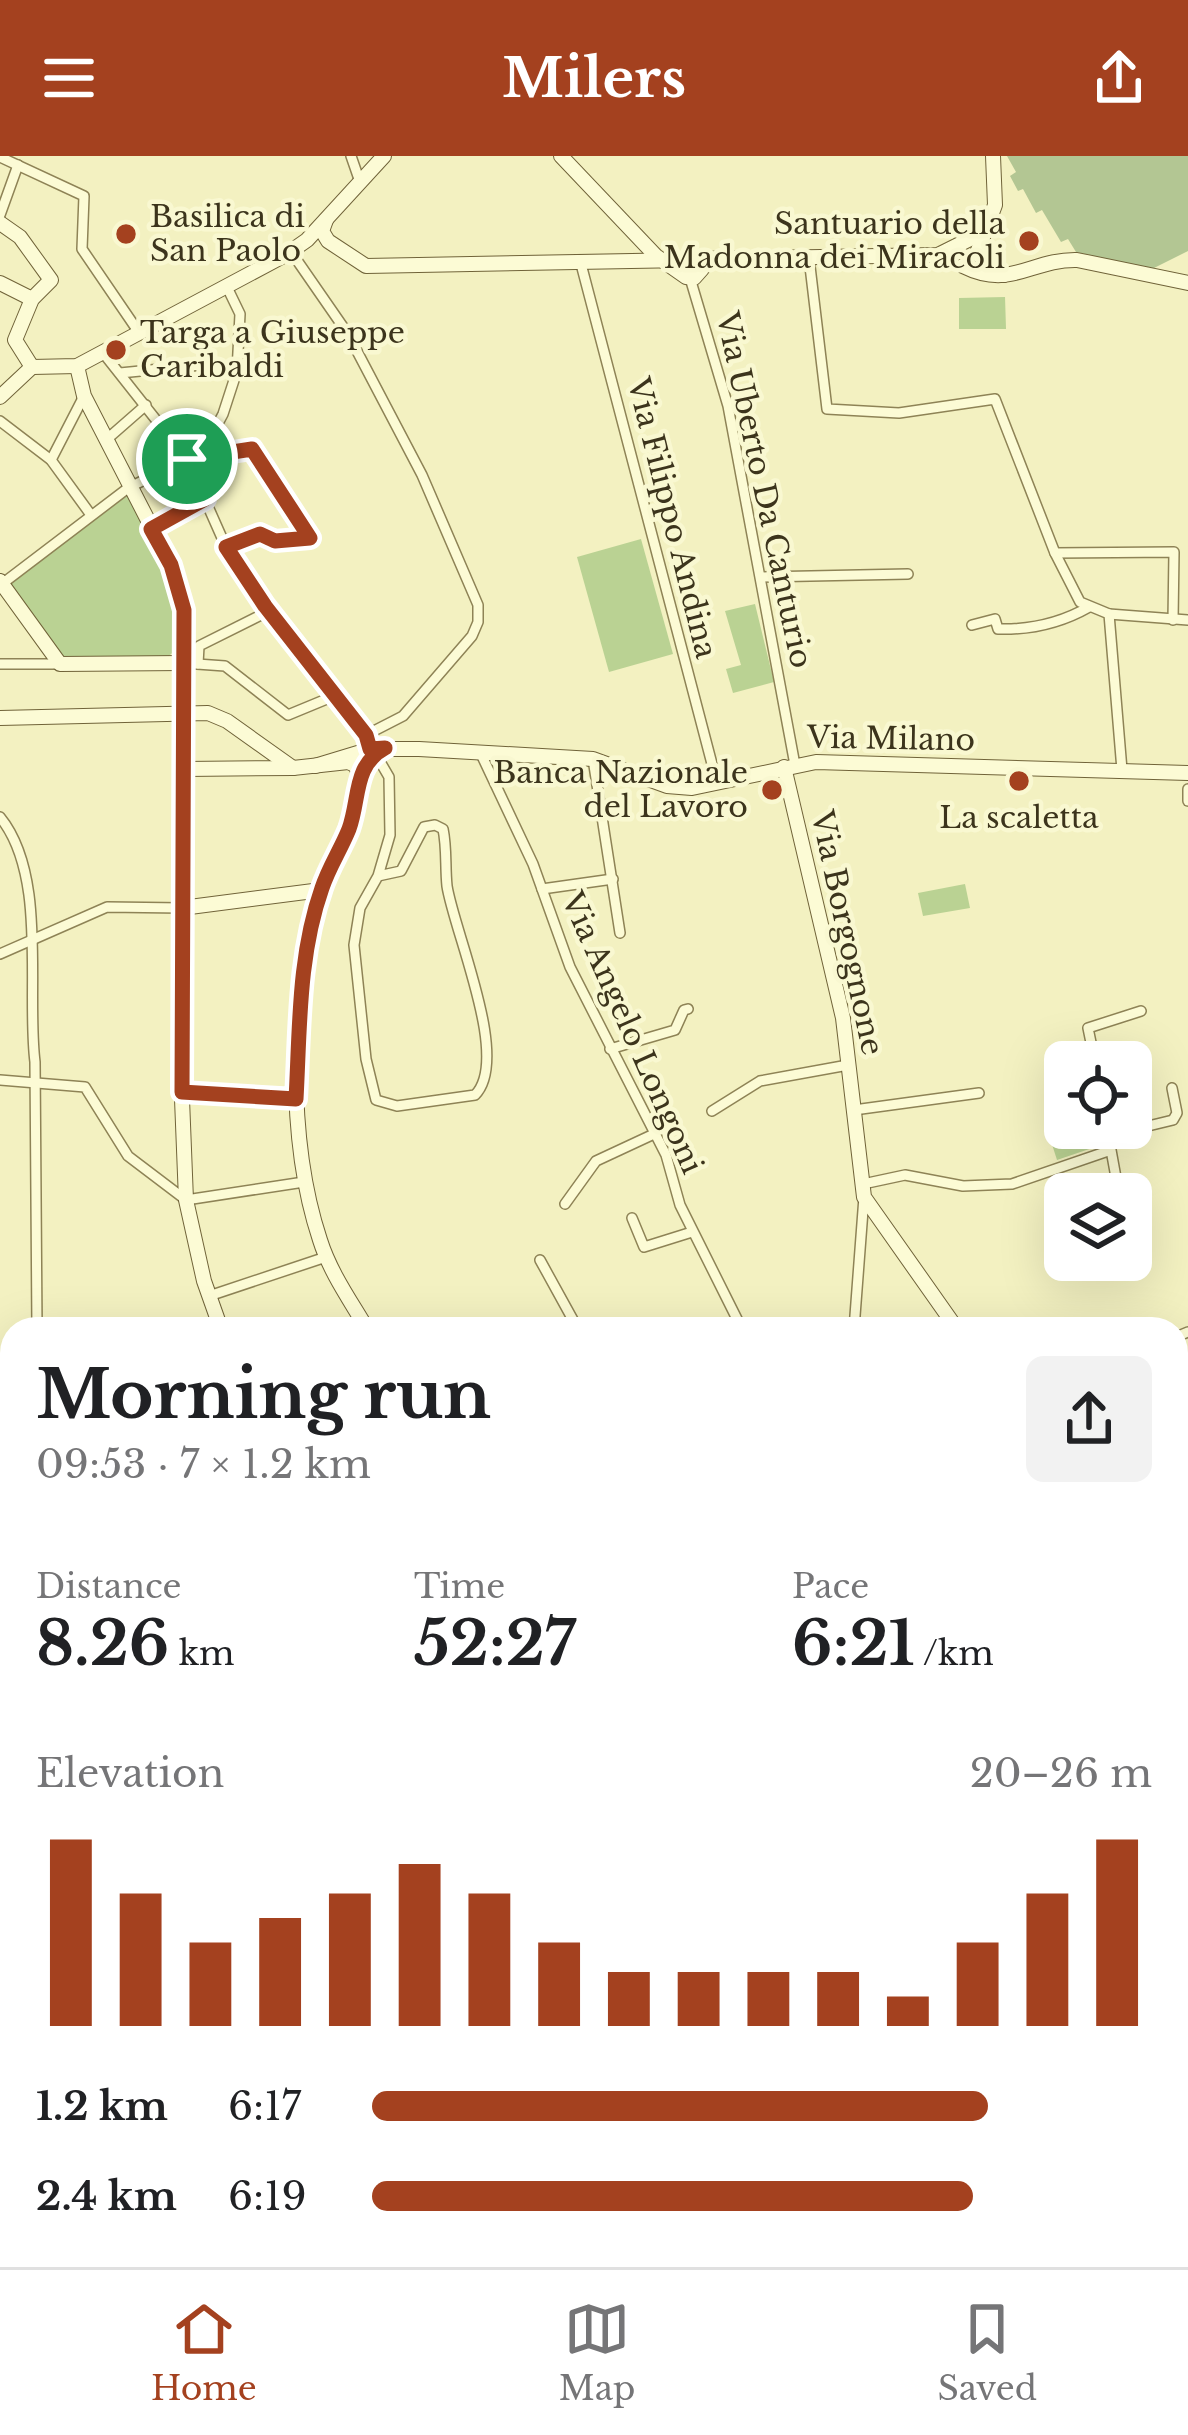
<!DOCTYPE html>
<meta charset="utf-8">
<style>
body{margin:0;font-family:"Libre Baskerville",serif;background:#f2f2f2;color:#202124;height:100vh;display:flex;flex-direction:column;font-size:45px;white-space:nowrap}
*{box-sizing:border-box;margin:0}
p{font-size:39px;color:#757577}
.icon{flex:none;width:66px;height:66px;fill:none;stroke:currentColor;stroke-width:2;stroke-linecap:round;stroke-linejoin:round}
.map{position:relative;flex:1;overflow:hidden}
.details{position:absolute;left:0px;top:1161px;width:1188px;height:951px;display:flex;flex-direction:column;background:#fff;border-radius:36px 36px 0 0;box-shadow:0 12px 48px #0002}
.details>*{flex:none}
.fabs{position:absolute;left:1044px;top:885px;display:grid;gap:24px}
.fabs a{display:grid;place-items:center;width:108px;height:108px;border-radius:18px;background:#fff;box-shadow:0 12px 48px #0002;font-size:60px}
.pin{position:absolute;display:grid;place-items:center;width:102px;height:102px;color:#fff;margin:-51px;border:6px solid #fff;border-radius:50%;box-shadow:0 3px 12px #0007}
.round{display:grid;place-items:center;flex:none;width:126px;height:126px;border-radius:18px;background:#f2f2f2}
.headline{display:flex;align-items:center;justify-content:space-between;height:204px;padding:0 36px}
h1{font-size:66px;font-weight:700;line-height:90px}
.metrics{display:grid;grid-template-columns:repeat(3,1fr);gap:18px;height:204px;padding:12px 36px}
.metrics div{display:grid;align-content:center}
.metrics b{font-size:60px;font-weight:700}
.metrics small{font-size:33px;font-weight:400}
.metrics p{font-size:33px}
.chart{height:336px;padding:24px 36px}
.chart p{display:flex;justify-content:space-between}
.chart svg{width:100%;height:216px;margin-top:12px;stroke:#a4411f;stroke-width:6}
ul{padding:0 36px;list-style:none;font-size:39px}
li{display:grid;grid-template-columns:192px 144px 1fr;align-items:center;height:90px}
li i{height:30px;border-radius:15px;background:#a4411f}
header{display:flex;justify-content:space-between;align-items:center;height:156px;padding:0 36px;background:#a4411f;color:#fff;font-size:54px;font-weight:700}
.dock{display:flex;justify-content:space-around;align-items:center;height:168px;border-top:3px solid #e0e0e0;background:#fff;font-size:33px;color:#757577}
.dock a{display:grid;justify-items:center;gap:6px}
.dock .current{color:#a4411f}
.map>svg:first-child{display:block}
.green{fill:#bad293}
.cemetery{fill:#b3c693}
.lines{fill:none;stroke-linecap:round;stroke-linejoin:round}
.street-casing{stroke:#8e8356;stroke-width:12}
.secondary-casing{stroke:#706339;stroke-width:16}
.street{stroke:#fcfbd5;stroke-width:9}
.secondary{stroke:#fcfbd5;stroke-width:14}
.secondary-bridge-casing{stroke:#706339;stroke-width:16;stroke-linecap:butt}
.secondary-bridge{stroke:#fcfbd5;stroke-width:14}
.route-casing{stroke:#fff;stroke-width:24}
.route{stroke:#a4411f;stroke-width:15}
.poi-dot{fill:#a4411f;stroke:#f9f8d1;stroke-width:4.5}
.labels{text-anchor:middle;stroke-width:9;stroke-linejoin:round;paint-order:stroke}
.poi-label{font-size:30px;fill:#3c341c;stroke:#f9f8d1;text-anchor:start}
.street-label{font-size:30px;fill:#3c341c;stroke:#f9f8d1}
</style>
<header><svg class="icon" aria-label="menu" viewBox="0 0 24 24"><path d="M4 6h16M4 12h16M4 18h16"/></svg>Milers<svg class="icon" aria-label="share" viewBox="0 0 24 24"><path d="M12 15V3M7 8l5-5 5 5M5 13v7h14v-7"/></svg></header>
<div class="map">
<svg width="1188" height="2111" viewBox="0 0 1188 2111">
<rect width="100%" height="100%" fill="#f3f1c1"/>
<g class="green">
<polygon points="1005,141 1006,173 959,173 959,142"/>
<polygon points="130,334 167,409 179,452 177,493 164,504 62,504 9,431 12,423"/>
<polygon points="641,383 673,498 609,516 577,401"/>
<polygon points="755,448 774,526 733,537 726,513 741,509 725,455"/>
<polygon points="965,728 970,752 923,760 918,737"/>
<polygon points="1070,972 1101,972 1107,987 1057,1004 1049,979"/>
</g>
<polygon class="cemetery" points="1007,0 1188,0 1188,95 1152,113 1076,96 1068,83 1061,86 1042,54 1036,57 1023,33 1018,35 1010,20 1016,16"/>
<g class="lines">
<defs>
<g id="street">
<polyline points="351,0 360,26"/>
<polyline points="0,1 84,40 82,93 140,178"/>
<polyline points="0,59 18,9"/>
<polyline points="294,100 348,178 422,319 478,449 478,466 472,480 403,560 366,579"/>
<polyline points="809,102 827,253 899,257 995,243 1055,397 1080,446 1109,458 1122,614"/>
<polyline points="581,108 717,627"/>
<polyline points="690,122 728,250 795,609"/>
<polyline points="104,198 187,303 226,391 265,450 367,582"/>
<polyline points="120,217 201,209 237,215"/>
<polyline points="0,265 51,304 91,359"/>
<polyline points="106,284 146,249"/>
<polyline points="187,303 252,293 310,381 275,385 260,378 226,391"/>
<polyline points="51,304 84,240"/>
<polyline points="152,372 205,343"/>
<polyline points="1055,397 1174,396 1173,464"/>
<polyline points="761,421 908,418"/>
<polyline points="2,428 128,332 187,303 208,286 223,258 237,215 240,158 226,129"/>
<polyline points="1109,458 1188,464"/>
<path d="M 972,469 L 995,463 L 998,473 C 1031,474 1061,467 1089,451"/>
<polyline points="183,507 225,510 288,559 334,540"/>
<polyline points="0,508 60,508"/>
<polyline points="198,508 199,490 269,455"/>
<path d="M 375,597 L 389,621 L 390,679 L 378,720 L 360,752 L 354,789 L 366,903 L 376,944 L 397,950 L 475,939 C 511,903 454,776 447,730 C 445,711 447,692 443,673 L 435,669 L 424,671 L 401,715 L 378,720"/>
<polyline points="481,598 533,708 570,811 666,999 680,1049 742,1173"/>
<polyline points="593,603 620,777"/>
<polyline points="1188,633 1188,645"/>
<path d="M 0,661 C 48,720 26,835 35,906 L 37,1173"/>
<polyline points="542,733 613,723"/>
<polyline points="0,798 107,751 182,752"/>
<polyline points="610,893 675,874 684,854 688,853"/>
<polyline points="1095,906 1088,872 1141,855"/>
<polyline points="0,924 85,931 128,1000 186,1044 304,1026"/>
<polyline points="182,936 296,943"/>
<polyline points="854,954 979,937"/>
<polyline points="712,955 760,925 848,909"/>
<polyline points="1111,979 1173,964 1177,957 1172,932"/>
<polyline points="863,1028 905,1019 963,1030 1012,1028 1111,994 1119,1038"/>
<polyline points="565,1048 596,1005 654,978"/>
<polyline points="632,1062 644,1091 692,1076"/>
<polyline points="540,1104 578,1173"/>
<polyline points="209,1140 326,1101"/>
<polyline points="854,1173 864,1041"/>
<polyline points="1176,1181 1188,1176"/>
<polyline points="1176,1491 1188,1471"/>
<polyline points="1176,1654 1179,1655"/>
<polyline points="0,1752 12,1760"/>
<polyline points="1176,1811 1188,1816"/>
<polyline points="0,2044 12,2043"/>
<polyline points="0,2088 12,2079"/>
<polyline points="131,2100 154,2111"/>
<polyline points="511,2100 513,2111"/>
<polyline points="642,2100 644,2111"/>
<polyline points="1139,2100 1151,2111"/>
<polyline points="82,2111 84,2100"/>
<polyline points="431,2111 433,2100"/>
<polyline points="770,2111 772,2100"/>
</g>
<g id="secondary">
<polyline points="561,0 656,100 686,121 694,122 702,113 695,103"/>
<polyline points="993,0 995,49 977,97 991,112 1004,119"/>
<polyline points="326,64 322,75 328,85 366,110 686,104"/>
<polyline points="0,67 20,81 51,124 32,143 15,184 32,211"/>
<polyline points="695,103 938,99 972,82 989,64"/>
<path d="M 963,110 C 1011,134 1031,103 1077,104 L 1188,127"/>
<polyline points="0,127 32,143"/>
<path d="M 77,210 L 84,240 L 171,409 C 187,456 183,500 184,550"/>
<polyline points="32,211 77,210 287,98 307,84 384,0"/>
<polyline points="0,241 32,211"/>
<polyline points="0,425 60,508 183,507"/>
<polyline points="0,562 208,557 227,565 293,612"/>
<polyline points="184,566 182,943 186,1044 204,1125 221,1173"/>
<polyline points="315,610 371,593 419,593 593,603 667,630 692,632 816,606 1188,617"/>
<polyline points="784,611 843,862 864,1041 957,1173"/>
<polyline points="185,613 293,612 348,606 355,609 360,619"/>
<polyline points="182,752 321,734"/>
<path d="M 367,1173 C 350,1144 330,1116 320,1084 C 287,985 288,831 321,732 C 328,712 341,694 348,674 C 359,646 353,610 382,594"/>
<polyline points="1176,1392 1188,1401"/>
<polyline points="1151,2100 1183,2111"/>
<polyline points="187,2111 190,2100"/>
</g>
</defs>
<use href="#street" class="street-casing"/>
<use href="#secondary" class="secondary-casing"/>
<use href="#street" class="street"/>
<use href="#secondary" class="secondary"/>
<defs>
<polyline id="secondary-bridge" points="184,550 184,566"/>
</defs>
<use href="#secondary-bridge" class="secondary-bridge-casing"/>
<use href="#secondary-bridge" class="secondary-bridge"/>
</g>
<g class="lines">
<defs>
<path id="route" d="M 252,293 L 310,382 L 275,385 L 260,378 L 226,391 L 265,450 L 366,579 L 370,593 L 385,592 C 353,609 360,643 349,673 C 341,693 329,711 322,732 C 298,800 300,872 296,943 L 182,936 L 184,454 L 171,409 L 151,373 L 205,343 L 187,303 Z"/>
</defs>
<use href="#route" class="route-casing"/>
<use href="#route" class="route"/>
</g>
<g class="poi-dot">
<circle cx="126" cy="78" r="12"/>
<circle cx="1029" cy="85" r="12"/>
<circle cx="116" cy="194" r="12"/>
<circle cx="1019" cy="625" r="12"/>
<circle cx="772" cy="634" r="12"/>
</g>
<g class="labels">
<g class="poi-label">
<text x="150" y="71">Basilica di<tspan x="150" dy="34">San Paolo</tspan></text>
<text x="1005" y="78" text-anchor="end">Santuario della<tspan x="1005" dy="34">Madonna dei Miracoli</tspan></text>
<text x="140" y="187">Targa a Giuseppe<tspan x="140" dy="34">Garibaldi</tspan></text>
<text x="748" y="627" text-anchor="end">Banca Nazionale<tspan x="748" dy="34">del Lavoro</tspan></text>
<text x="1019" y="672" text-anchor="middle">La scaletta</text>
</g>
<g class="street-label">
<text transform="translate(764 334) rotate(78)" y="10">Via Uberto Da Canturio</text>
<text transform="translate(672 362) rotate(76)" y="10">Via Filippo Andina</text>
<text transform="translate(891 583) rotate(1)" y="10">Via Milano</text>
<text transform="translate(847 777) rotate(78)" y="10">Via Borgognone</text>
<text transform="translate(632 877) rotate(66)" y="10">Via Angelo Longoni</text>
</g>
</g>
</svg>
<div class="fabs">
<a><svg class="icon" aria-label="locate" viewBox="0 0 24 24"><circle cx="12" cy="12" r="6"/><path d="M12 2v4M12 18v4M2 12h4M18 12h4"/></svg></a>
<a><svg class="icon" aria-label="layers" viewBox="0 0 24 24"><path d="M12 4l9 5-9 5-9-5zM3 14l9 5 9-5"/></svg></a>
</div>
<div class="pin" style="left:187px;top:303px;background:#1e9e55"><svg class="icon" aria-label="arrive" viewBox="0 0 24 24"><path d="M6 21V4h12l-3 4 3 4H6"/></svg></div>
<section class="details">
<div class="headline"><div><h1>Morning run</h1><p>09:53 · 7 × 1.2 km</p></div><a class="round"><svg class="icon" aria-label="share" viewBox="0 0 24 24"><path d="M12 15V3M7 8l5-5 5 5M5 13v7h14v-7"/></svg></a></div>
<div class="metrics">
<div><p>Distance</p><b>8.26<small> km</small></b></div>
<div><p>Time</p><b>52:27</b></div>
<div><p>Pace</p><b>6:21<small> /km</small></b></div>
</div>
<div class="chart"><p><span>Elevation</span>20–26 m</p>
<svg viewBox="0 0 160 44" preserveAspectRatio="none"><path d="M5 44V6M15 44V17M25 44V27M35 44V22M45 44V17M55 44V11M65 44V17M75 44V27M85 44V33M95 44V33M105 44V33M115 44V33M125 44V38M135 44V27M145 44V17M155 44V6"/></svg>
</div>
<ul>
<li><b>1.2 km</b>6:17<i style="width:79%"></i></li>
<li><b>2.4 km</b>6:19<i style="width:77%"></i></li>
</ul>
</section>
</div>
<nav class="dock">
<a class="current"><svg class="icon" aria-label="home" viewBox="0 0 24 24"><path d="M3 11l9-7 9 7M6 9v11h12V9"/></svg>Home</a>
<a><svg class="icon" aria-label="map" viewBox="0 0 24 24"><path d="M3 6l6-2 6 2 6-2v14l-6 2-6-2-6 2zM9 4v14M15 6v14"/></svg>Map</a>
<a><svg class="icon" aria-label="saved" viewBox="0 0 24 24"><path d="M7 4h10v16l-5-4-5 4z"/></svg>Saved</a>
</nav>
